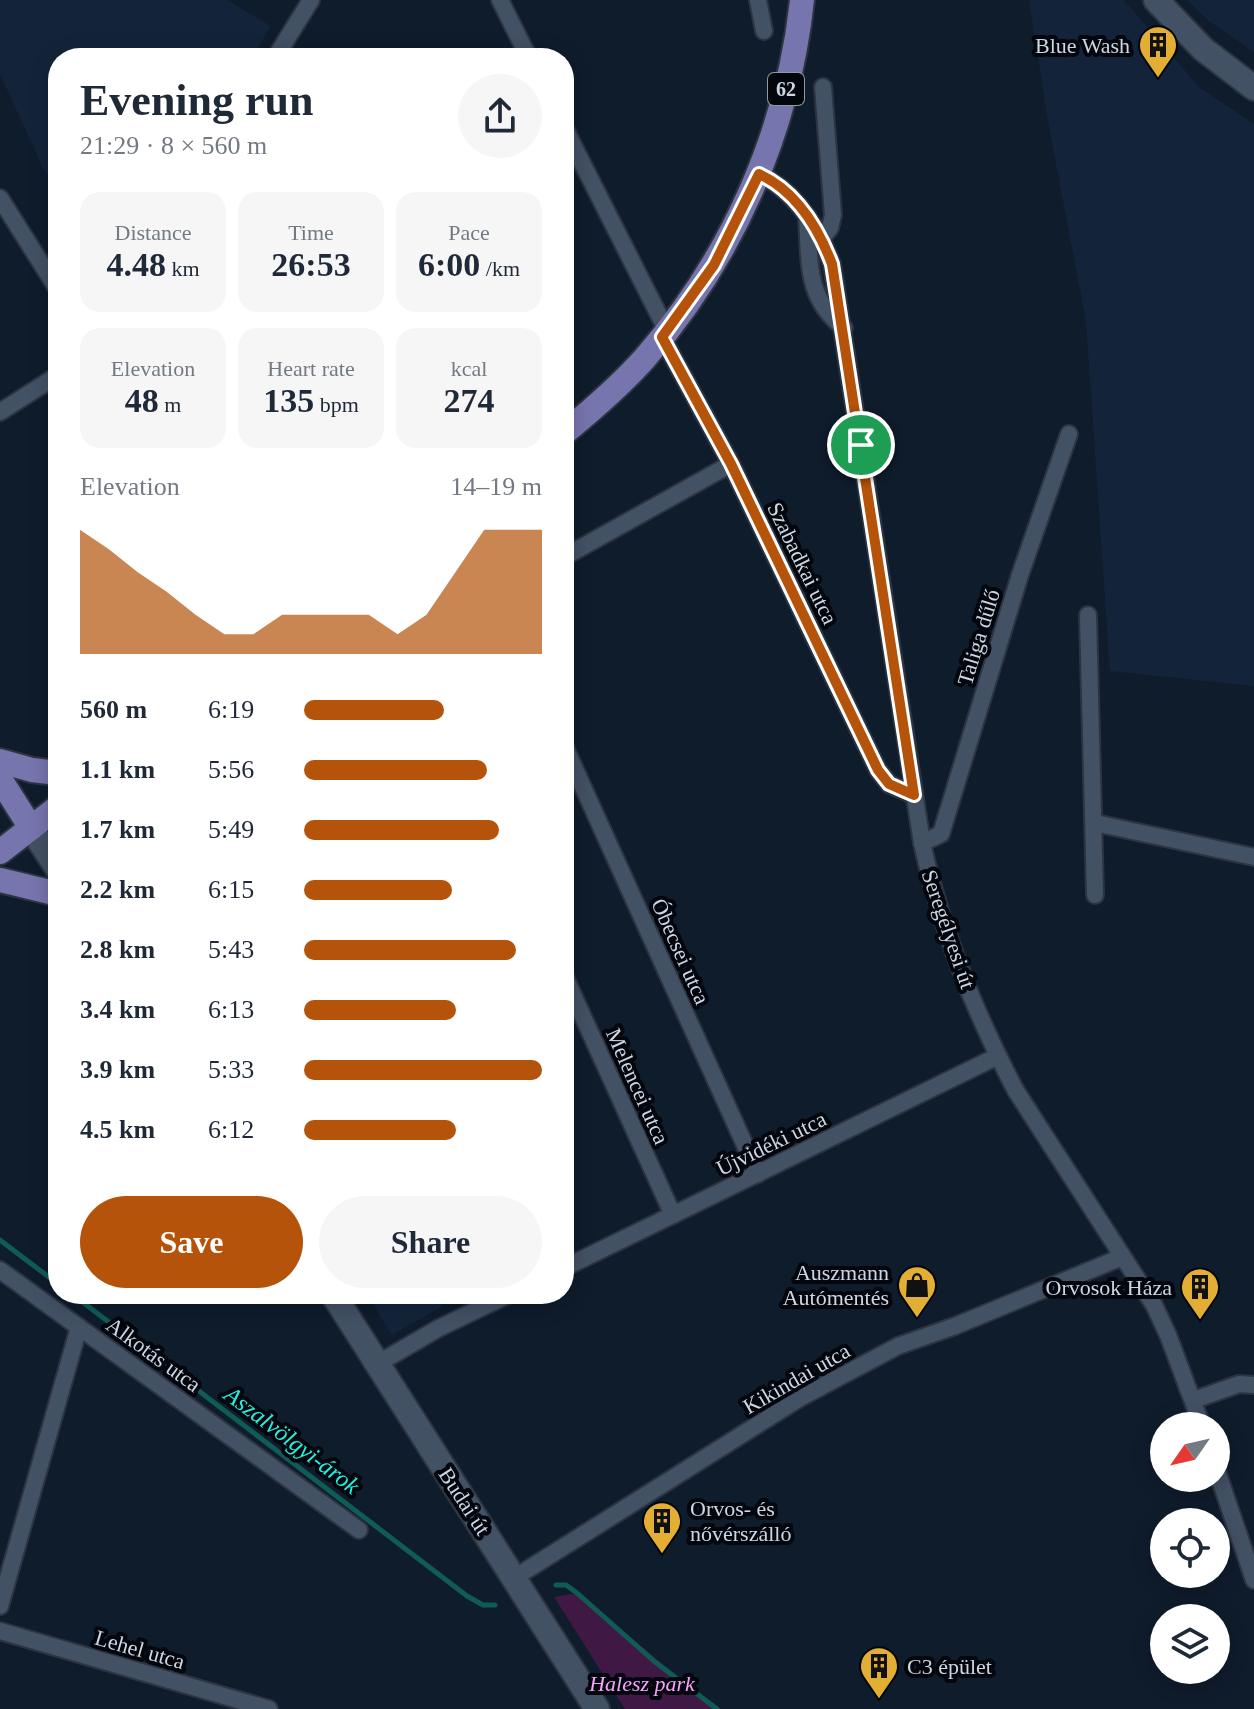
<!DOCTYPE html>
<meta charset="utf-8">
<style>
body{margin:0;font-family:"Times New Roman",serif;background:#f6f6f7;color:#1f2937;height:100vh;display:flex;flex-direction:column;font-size:30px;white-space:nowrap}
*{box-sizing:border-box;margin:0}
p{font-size:26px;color:#747a83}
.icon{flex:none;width:44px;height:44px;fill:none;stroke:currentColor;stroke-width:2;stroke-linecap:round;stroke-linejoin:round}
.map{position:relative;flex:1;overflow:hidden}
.panel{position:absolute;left:48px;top:48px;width:526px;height:1256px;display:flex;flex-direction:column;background:#fff;border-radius:32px;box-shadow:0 4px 20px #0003}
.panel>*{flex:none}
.needle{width:52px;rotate:236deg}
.buttons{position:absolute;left:1150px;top:1412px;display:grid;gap:16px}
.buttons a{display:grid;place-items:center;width:80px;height:80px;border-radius:50%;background:#fff;box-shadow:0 4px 20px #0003;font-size:40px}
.pin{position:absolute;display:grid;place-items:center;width:68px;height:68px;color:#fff;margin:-34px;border:4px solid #fff;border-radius:50%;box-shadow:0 2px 8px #0007}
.round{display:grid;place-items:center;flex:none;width:84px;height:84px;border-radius:42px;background:#f6f6f7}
.summary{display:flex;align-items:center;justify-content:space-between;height:136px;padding:0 32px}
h1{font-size:44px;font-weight:600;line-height:60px}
.figures{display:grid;grid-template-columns:repeat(3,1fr);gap:12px;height:136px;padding:8px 32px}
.figures div{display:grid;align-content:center;border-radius:20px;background:#f6f6f7;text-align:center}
.figures b{font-size:34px;font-weight:600}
.figures small{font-size:22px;font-weight:400}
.figures p{font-size:22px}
.chart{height:224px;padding:16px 32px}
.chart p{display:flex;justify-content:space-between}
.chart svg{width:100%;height:144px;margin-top:8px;fill:#b45309;opacity:.7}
.cta{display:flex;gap:16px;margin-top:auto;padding:16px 32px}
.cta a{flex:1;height:92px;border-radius:48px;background:#b45309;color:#fff;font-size:32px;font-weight:600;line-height:92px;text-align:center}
.cta a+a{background:#f6f6f7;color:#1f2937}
ul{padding:0 32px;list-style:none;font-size:26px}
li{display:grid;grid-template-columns:128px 96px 1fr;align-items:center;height:60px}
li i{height:20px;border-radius:10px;background:#b45309}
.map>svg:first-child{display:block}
.built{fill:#13243a}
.green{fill:#3f1843}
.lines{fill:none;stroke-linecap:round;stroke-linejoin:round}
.stream{stroke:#0f5c56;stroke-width:5}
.street-casing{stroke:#2d3441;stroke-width:20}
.secondary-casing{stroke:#2d3441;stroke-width:28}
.primary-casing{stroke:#2d3441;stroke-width:28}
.street{stroke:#435165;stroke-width:16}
.secondary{stroke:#435165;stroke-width:24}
.primary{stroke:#7775ae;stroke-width:24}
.route-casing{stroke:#fff;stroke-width:16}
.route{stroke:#b45309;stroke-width:10}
.labels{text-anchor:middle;stroke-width:8;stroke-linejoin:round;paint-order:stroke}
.shield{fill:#03060d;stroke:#9198a2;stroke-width:2}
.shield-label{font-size:20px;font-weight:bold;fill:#ced6e2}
.poi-label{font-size:22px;fill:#ced6e2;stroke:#03060d;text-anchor:end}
.street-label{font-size:22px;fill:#ced6e2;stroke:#03060d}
.park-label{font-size:22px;font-style:italic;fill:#f5a4fc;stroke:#03060d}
.water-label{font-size:24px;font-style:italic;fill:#20f1e2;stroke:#03060d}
</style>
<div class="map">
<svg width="1254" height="1709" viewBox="0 0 1254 1709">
<rect width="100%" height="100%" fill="#0f1c2c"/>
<g class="built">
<polygon points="0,0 227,0 271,26 252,58 58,58 58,190 43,168 0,74"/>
<polygon points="1029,0 1124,0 1200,88 1254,124 1254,686 1110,671 1086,321 1049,127"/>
<polygon points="1187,0 1254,0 1254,52 1209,21"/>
<polygon points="367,1294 436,1294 443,1306 392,1335"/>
</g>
<polygon class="green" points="577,1593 717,1709 625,1709 554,1597"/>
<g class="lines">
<g class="stream">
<polyline points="0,1240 58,1284"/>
<polyline points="72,1294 467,1596 483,1605 495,1605"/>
<polyline points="556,1585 566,1585 577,1593 655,1662 717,1709"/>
</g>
<defs>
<g id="street">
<polyline points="500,0 529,58"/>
<polyline points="758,0 764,31"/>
<polyline points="275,58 311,0"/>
<polyline points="564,127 667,331"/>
<path d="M 759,174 C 796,191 818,228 832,264 L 922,843 C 941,929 975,1013 1016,1091 L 1154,1305 L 1168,1335 L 1202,1426"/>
<polyline points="0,198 58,290"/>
<path d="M 807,216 C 810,261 805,298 844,328"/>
<polyline points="822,238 830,228 833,215 823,87"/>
<polyline points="662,337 731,464 878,770 889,784 914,795"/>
<polyline points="0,412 58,375"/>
<polyline points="564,557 731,464"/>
<polyline points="1088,615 1095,895"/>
<polyline points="564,745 758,1174"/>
<polyline points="1095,823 1254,857"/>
<polyline points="922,843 941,834 1020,575 1069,434"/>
<polyline points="564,975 673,1215"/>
<polyline points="564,1268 998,1056"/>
<polyline points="0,1270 359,1530"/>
<polyline points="377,1364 439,1328 510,1294"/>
<polyline points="1194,1400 1239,1384 1254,1385"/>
<polyline points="1216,1468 1254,1580"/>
<polyline points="514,1578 800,1398 898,1346 955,1326 1122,1257"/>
<polyline points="0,1606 79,1327"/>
<polyline points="0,1631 269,1709"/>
</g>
<g id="secondary">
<polyline points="1156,0 1203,49 1254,88"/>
<polyline points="31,828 58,869"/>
<polyline points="333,1294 597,1709"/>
</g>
<g id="primary">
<path d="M 564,433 C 592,410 621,385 645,358 C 732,258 788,132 802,0"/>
<polyline points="0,761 32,770 58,773"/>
<polyline points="0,779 31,828"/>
<polyline points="0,852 58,807"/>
<polyline points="0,880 58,894"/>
</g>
</defs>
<use href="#street" class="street-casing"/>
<use href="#secondary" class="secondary-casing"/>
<use href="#primary" class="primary-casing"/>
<use href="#street" class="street"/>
<use href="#secondary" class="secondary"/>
<use href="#primary" class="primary"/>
</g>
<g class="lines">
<defs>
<path id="route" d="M 759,174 C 796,191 818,227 832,264 L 914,795 L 889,784 L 878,770 L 731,464 L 662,337 L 714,265 Z"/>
</defs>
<use href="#route" class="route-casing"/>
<use href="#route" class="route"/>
</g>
<defs>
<symbol id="building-pin" viewBox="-11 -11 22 30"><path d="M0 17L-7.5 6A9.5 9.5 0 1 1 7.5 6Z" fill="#e2ae34" stroke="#03060d"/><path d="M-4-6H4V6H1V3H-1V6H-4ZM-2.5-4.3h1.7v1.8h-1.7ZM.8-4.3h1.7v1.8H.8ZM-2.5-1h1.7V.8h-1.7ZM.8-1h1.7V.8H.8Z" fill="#111"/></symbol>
<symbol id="shop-pin" viewBox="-11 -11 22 30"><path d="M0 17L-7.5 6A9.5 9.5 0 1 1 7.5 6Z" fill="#e2ae34" stroke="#03060d"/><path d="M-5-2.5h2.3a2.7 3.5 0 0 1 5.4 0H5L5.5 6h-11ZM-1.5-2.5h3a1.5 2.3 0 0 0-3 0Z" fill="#111"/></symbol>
</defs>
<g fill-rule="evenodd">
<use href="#building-pin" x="1136" y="23" width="44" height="60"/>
<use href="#shop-pin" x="895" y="1263" width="44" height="60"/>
<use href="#building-pin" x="1178" y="1265" width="44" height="60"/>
<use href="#building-pin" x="640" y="1499" width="44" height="60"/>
<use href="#building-pin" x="857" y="1644" width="44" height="60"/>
</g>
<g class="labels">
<rect class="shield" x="768" y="73" width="36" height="32" rx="6"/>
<g class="shield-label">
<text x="786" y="96">62</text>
</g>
<g class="poi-label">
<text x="1130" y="53">Blue Wash</text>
<text x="889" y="1280">Auszmann<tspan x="889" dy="25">Autómentés</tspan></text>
<text x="1172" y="1295">Orvosok Háza</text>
<text x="690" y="1516" text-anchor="start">Orvos- és<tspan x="690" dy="25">nővérszálló</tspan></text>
<text x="907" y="1674" text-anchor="start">C3 épület</text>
</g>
<g class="street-label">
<text transform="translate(803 563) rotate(64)" y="8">Szabadkai utca</text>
<text transform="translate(978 637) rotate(-73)" y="8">Taliga dűlő</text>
<text transform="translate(949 929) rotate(71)" y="8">Seregélyesi út</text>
<text transform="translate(681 951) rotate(66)" y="8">Óbecsei utca</text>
<text transform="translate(638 1086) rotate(66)" y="8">Melencei utca</text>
<text transform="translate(771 1143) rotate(-26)" y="8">Újvidéki utca</text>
<text transform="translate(154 1354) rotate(36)" y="8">Alkotás utca</text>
<text transform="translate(796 1378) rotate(-30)" y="8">Kikindai utca</text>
<text transform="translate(465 1501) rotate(57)" y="8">Budai út</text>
<text transform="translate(140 1649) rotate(16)" y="8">Lehel utca</text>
</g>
<g class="park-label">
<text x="642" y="1691">Halesz park</text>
</g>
<g class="water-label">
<text transform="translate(292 1440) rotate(37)" y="8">Aszalvölgyi-árok</text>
</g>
</g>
</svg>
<div class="buttons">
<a><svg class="needle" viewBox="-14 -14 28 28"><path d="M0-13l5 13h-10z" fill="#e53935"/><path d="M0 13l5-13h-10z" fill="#747a83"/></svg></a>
<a><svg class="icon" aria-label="locate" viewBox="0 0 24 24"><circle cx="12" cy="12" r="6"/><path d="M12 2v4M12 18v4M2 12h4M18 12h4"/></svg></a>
<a><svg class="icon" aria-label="layers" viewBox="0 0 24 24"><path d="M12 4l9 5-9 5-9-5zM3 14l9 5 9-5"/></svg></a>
</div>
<div class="pin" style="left:861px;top:445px;background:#1e9e55"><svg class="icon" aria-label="arrive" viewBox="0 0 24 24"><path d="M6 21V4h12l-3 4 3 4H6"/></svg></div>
<section class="panel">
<div class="summary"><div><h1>Evening run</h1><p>21:29 · 8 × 560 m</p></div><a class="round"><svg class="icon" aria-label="share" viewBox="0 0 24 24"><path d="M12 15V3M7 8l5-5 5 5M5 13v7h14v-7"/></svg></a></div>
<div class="figures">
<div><p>Distance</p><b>4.48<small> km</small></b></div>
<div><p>Time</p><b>26:53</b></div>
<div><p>Pace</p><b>6:00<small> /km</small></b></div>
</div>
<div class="figures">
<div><p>Elevation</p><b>48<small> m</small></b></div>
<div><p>Heart rate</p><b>135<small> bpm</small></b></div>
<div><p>kcal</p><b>274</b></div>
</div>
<div class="chart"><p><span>Elevation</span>14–19 m</p>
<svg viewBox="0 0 160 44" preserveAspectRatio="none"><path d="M0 44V6L10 12L20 19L30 25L40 32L50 38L60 38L70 32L80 32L90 32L100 32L110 38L120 32L130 19L140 6L150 6L160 6V44z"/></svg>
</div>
<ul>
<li><b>560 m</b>6:19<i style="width:59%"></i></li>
<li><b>1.1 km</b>5:56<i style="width:77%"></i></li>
<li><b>1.7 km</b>5:49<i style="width:82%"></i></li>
<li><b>2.2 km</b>6:15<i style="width:62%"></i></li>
<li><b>2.8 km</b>5:43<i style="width:89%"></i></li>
<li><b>3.4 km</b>6:13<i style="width:64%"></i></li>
<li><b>3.9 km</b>5:33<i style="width:100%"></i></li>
<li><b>4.5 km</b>6:12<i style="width:64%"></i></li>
</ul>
<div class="cta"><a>Save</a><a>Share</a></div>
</section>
</div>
